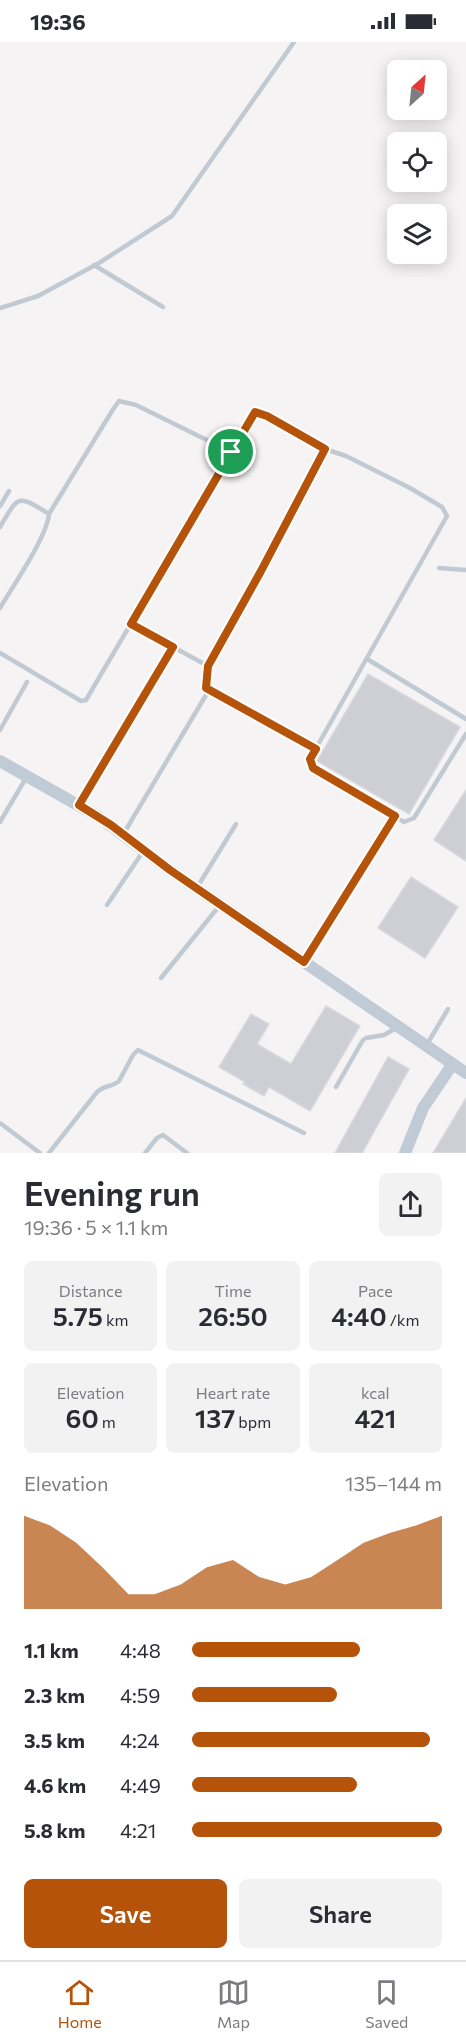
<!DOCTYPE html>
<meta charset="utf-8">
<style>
body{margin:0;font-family:Commissioner,sans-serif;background:#f2f2f3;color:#2b2b33;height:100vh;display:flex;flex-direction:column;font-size:22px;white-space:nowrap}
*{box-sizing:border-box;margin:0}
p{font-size:20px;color:#7c7c81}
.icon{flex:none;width:33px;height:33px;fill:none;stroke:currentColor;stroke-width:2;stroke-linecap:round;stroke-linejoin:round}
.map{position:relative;height:1111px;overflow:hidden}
.details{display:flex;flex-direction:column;background:#fff;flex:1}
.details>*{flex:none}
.needle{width:39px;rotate:27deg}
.controls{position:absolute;left:387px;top:18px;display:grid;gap:12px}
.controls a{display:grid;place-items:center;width:60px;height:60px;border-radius:9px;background:#fff;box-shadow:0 3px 15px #0003;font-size:30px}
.pin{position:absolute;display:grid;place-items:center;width:51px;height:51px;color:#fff;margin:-26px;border:3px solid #fff;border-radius:50%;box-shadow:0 2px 6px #0007}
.round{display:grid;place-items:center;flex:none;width:63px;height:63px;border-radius:9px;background:#f2f2f3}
.headline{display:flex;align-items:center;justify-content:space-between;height:102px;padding:0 24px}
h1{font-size:33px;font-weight:600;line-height:45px}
.figures{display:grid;grid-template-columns:repeat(3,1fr);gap:9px;height:102px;padding:6px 24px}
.figures div{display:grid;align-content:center;border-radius:9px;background:#f2f2f3;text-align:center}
.figures b{font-size:26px;font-weight:600}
.figures small{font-size:16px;font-weight:400}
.figures p{font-size:16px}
.chart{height:168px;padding:12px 24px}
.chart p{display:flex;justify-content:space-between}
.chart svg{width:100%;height:108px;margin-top:6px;fill:#b45309;opacity:.7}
.button{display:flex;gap:12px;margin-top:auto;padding:12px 24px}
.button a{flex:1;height:69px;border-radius:9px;background:#b45309;color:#fff;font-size:24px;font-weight:600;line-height:69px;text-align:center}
.button a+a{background:#f2f2f3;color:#2b2b33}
ul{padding:0 24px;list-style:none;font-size:20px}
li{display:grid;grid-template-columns:96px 72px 1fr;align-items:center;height:45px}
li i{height:15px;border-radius:8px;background:#b45309}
.status{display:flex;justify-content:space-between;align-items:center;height:42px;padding:0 30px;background:#fff;direction:ltr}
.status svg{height:16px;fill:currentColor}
.tab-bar{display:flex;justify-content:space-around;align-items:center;height:84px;border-top:2px solid #e1e1e2;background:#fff;font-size:16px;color:#7c7c81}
.tab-bar a{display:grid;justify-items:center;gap:3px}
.tab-bar .current{color:#b45309}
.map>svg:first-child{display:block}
.building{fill:#cdcfd5;stroke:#d7d9de;stroke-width:1.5}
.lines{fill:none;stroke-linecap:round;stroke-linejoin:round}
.lane{stroke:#c1cad2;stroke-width:4.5}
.secondary{stroke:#c1cbd6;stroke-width:12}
.route-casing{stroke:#fff;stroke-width:12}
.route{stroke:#b45309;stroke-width:8}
</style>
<div class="status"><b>19:36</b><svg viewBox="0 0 49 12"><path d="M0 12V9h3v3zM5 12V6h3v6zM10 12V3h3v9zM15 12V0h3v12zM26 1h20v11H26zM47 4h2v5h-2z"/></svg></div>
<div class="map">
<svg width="466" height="1111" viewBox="0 0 466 1111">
<rect width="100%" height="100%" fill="#f5f3f3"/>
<g class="building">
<polygon points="368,632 460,685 409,772 317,719"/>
<polygon points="466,748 466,819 434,798"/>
<polygon points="411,835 458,865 425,916 378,886"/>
<polygon points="326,964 360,984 310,1069 269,1045 264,1054 243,1042 245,1040 219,1025 251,972 269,982 257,1002 291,1022"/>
<polygon points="388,1015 409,1027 362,1111 335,1111"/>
<polygon points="466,1056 466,1111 433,1111"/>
</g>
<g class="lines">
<g class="lane">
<polyline points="94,223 163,265"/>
<polyline points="0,266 38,254 99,221 172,174 294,0"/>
<polyline points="0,464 9,449"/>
<path d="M 0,485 C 19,453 17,452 49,472"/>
<polyline points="439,526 466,528"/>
<path d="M 0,566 C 13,544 47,495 49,472 L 112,369 L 119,359 L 136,363 L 231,410"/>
<polyline points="131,582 208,624"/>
<polyline points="0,611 81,659 86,658 255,370 267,374 325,407 346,414 410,446 442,465 447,474 310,717 313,726 404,780 414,776 466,692"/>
<polyline points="367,617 466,677"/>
<polyline points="206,646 316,707"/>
<polyline points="0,688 27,640"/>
<polyline points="79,763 173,605"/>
<polyline points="0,780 26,736"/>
<polyline points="124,791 206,653 208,624 261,529 325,407"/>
<polyline points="198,844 236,782"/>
<polyline points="107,863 144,808"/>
<polyline points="304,919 395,774"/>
<polyline points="161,936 220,863"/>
<polyline points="426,1004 448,967"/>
<polyline points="336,1045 363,998 366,996 384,993 396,986"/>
<polyline points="0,1081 40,1111"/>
<path d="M 49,1111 L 97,1050 C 104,1043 113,1045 119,1039 L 133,1013 L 138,1008 L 304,1091"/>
<polyline points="145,1111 157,1096 163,1093 187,1111"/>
</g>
<g class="secondary">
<polyline points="0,719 99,775 170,828 466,1031"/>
<polyline points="405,1111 423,1066 452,1023"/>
</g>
</g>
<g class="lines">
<defs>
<polygon id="route" points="255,370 267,374 325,407 261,529 208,624 206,646 316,707 310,717 313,726 395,774 304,920 170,828 111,783 79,763 173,605 131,582"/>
</defs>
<use href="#route" class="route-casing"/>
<use href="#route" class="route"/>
</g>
</svg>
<div class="controls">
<a><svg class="needle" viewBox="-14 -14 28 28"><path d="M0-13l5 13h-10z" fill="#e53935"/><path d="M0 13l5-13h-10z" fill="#7c7c81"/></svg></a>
<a><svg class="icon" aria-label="locate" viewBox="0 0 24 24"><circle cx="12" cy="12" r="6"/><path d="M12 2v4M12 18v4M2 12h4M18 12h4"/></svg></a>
<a><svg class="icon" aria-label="layers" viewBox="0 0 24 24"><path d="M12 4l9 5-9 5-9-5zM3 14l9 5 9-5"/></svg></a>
</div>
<div class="pin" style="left:231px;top:410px;background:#1e9e55"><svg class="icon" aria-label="arrive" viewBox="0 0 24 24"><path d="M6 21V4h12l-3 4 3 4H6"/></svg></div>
</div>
<section class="details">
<div class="headline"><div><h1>Evening run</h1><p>19:36 · 5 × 1.1 km</p></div><a class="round"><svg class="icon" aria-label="share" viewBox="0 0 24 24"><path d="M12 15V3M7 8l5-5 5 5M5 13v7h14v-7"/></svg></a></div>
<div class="figures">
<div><p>Distance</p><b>5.75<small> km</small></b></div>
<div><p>Time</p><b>26:50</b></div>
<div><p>Pace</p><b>4:40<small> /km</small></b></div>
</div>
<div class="figures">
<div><p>Elevation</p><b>60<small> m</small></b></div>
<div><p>Heart rate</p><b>137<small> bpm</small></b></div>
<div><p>kcal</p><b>421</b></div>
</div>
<div class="chart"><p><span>Elevation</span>135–144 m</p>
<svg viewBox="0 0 160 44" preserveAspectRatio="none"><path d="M0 44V6L10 10L20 17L30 27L40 38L50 38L60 34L70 27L80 24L90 31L100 34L110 31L120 24L130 17L140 13L150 10L160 6V44z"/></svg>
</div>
<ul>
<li><b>1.1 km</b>4:48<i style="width:67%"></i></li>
<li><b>2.3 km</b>4:59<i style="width:58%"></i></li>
<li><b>3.5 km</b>4:24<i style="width:95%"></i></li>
<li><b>4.6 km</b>4:49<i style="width:66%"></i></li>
<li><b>5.8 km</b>4:21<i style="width:100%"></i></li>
</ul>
<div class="button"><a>Save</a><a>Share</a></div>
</section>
<nav class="tab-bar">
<a class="current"><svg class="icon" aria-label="home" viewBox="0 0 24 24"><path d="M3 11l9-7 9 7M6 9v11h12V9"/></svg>Home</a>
<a><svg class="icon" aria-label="map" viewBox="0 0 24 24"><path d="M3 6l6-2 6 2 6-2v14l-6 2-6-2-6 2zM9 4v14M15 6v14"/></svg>Map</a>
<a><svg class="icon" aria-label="saved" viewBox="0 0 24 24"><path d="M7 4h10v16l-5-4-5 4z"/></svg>Saved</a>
</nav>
